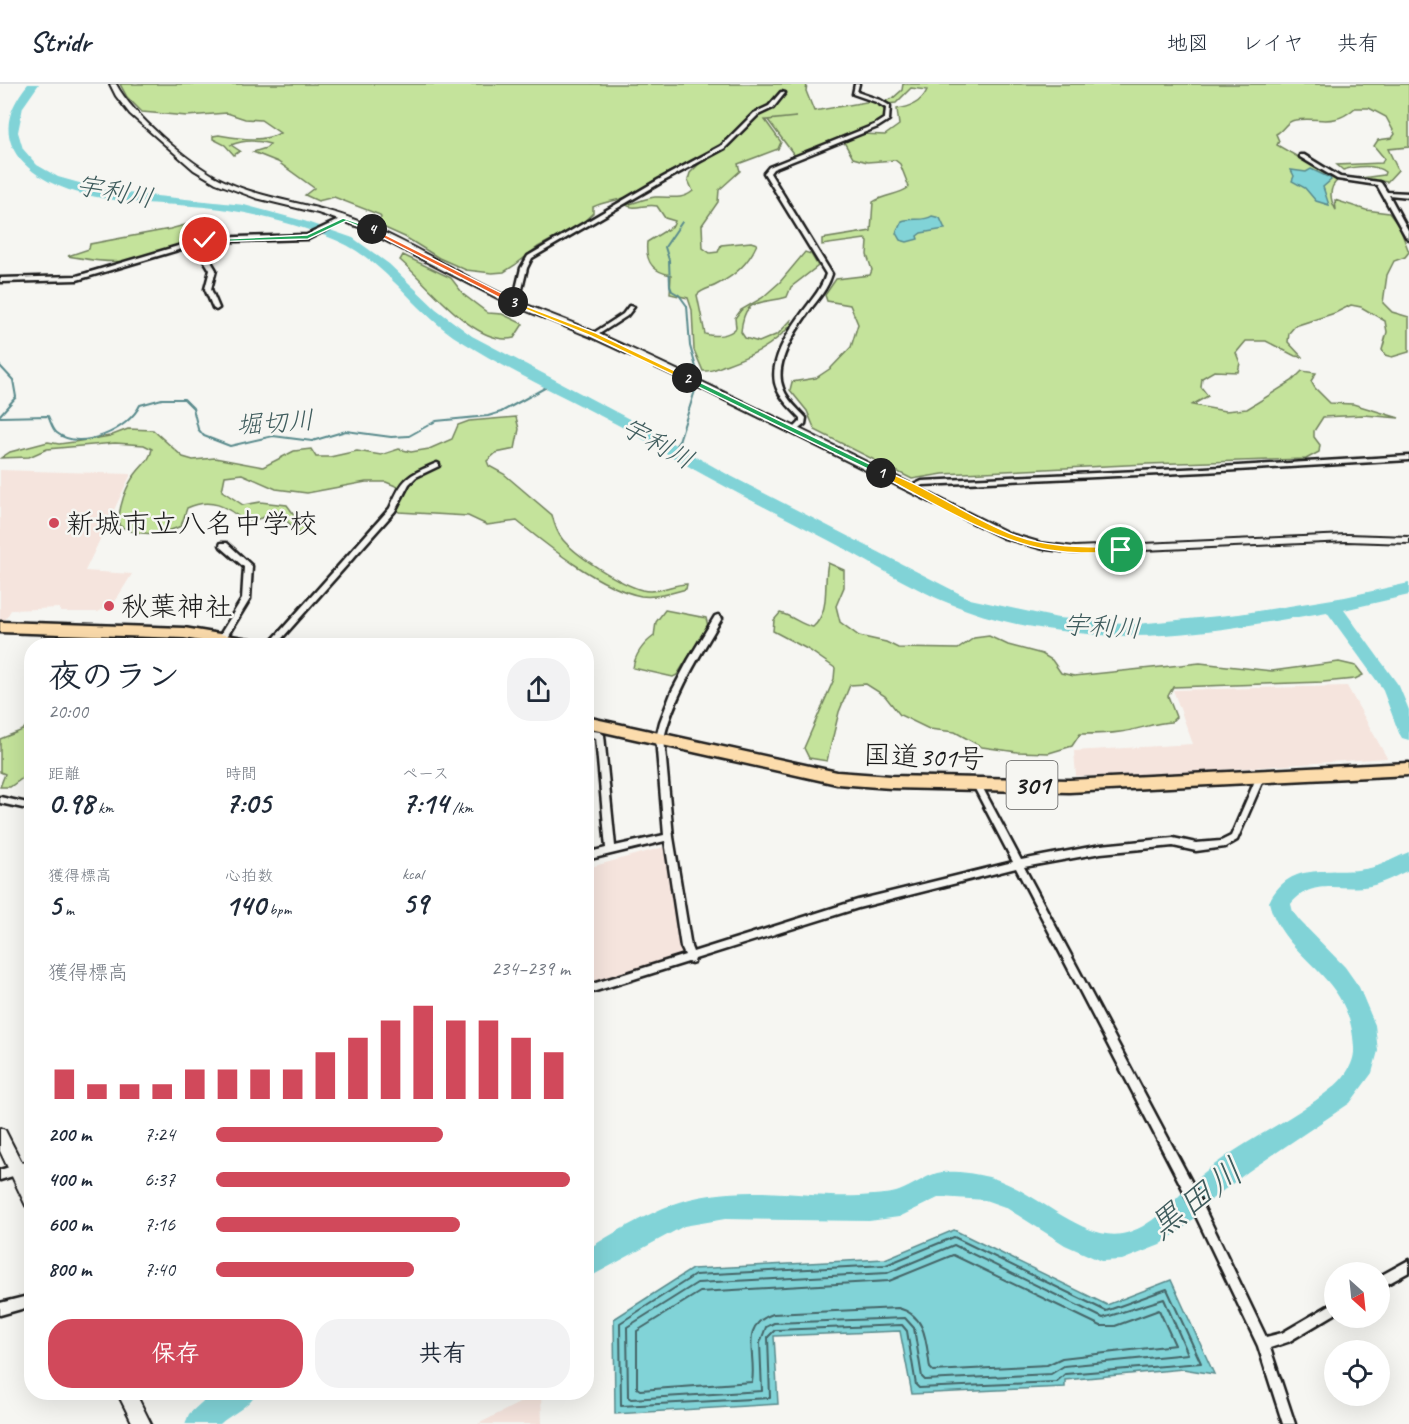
<!DOCTYPE html>
<html lang="ja">
<meta charset="utf-8">
<style>
body{margin:0;font-family:Caveat,"Klee One",sans-serif;background:#f2f2f3;color:#1f2937;height:100vh;display:flex;flex-direction:column;font-size:22px;white-space:nowrap}
*{box-sizing:border-box;margin:0}
p{font-size:20px;color:#747a83}
.icon{flex:none;width:33px;height:33px;fill:none;stroke:currentColor;stroke-width:2;stroke-linecap:round;stroke-linejoin:round}
.map{position:relative;flex:1;overflow:hidden}
.side{position:absolute;left:24px;top:554px;width:570px;height:762px;display:flex;flex-direction:column;background:#fff;border-radius:24px;box-shadow:0 6px 24px #0002}
.side>*{flex:none}
.needle{width:39px;rotate:153deg}
.controls{position:absolute;left:1324px;top:1178px;display:grid;gap:12px}
.controls a{display:grid;place-items:center;width:66px;height:66px;border-radius:50%;background:#fff;box-shadow:0 6px 24px #0002;font-size:30px}
.pin{position:absolute;display:grid;place-items:center;width:51px;height:51px;color:#fff;margin:-26px;border:3px solid #fff;border-radius:50%;box-shadow:0 2px 6px #0007}
.km{position:absolute;width:30px;height:30px;margin:-15px;border-radius:50%;background:#222;color:#fff;font-size:16px;line-height:30px;text-align:center}
.round{display:grid;place-items:center;flex:none;width:63px;height:63px;border-radius:24px;background:#f2f2f3}
.summary{display:flex;align-items:center;justify-content:space-between;height:102px;padding:0 24px}
h1{font-size:33px;font-weight:600;line-height:45px}
.stats{display:grid;grid-template-columns:repeat(3,1fr);gap:9px;height:102px;padding:6px 24px}
.stats div{display:grid;align-content:center}
.stats b{font-size:30px;font-weight:600}
.stats small{font-size:16px;font-weight:400}
.stats p{font-size:16px}
.chart{height:168px;padding:12px 24px}
.chart p{display:flex;justify-content:space-between}
.chart svg{width:100%;height:108px;margin-top:6px;stroke:#d1495b;stroke-width:6}
.action{display:flex;gap:12px;margin-top:auto;padding:12px 24px}
.action a{flex:1;height:69px;border-radius:24px;background:#d1495b;color:#fff;font-size:24px;font-weight:600;line-height:69px;text-align:center}
.action a+a{background:#f2f2f3;color:#1f2937}
ul{padding:0 24px;list-style:none;font-size:20px}
li{display:grid;grid-template-columns:96px 72px 1fr;align-items:center;height:45px}
li i{height:15px;border-radius:8px;background:#d1495b}
header{display:flex;align-items:center;gap:36px;box-sizing:border-box;height:84px;padding:0 30px;background:#fff;border-bottom:2px solid #e0e1e3}
header strong{font-size:28px}
nav{display:flex;gap:33px;margin-inline-start:auto;font-size:21px}
.map>svg:first-child{display:block}
.built{fill:#f5e4dd}
.green{fill:#c4e39b;stroke:#70805c;stroke-width:1.5}
.water{fill:#81d3d7;stroke:#598a8c;stroke-width:1.5}
.lines{fill:none;stroke-linecap:round;stroke-linejoin:round}
.shore{stroke:#446567;stroke-width:2}
.stream{stroke:#598a8c;stroke-width:2}
.river{fill:#81d3d7;fill-rule:evenodd}
.street-casing{stroke:#1c1c1c;stroke-width:5}
.secondary-casing{stroke:#1c1c1c;stroke-width:4}
.highway-casing{stroke:#1c1c1c;stroke-width:5}
.street{fill:#f6f6f2;fill-rule:evenodd}
.secondary{fill:#f6f6f2;fill-rule:evenodd}
.highway{fill:#fcdcac;fill-rule:evenodd}
.split-1{fill:#f5b400;stroke:#fff;stroke-width:1.5}
.split-2{fill:#22a559;stroke:#fff;stroke-width:1.5}
.split-3{fill:#f5b400;stroke:#fff;stroke-width:1.5}
.split-4{fill:#f0652b;stroke:#fff;stroke-width:1.5}
.split-5{fill:#22a559;stroke:#fff;stroke-width:1.5}
.poi-dot{fill:#d1495b;stroke:#f6f6f2;stroke-width:2}
.labels{text-anchor:middle;stroke-width:5;stroke-linejoin:round;paint-order:stroke}
.far-water-label{font-size:26px;font-style:italic;fill:#3f5c5d;stroke:#f6f6f2}
.shield{fill:#f6f6f2;stroke:#5d5d5c;stroke-width:1.5}
.shield-label{font-size:27px;font-weight:bold;fill:#1c1c1c}
.poi-label{font-size:28px;fill:#1c1c1c;stroke:#f6f6f2;text-anchor:start}
.street-label{font-size:28px;fill:#1c1c1c;stroke:#f6f6f2}
.near-water-label{font-size:36px;font-style:italic;fill:#3f5c5d;stroke:#f6f6f2}
</style>
<header>
<strong>Stridr</strong>
<nav><a>地図</a><a>レイヤ</a><a>共有</a></nav>
</header>
<div class="map">
<svg width="1409" height="1340" viewBox="0 0 1409 1340">
<rect width="100%" height="100%" fill="#f6f6f2"/>
<filter id="ink" filterUnits="userSpaceOnUse"><feTurbulence type="fractalNoise" baseFrequency=".0167" numOctaves="2"/><feDisplacementMap in="SourceGraphic" scale="12" xChannelSelector="R" yChannelSelector="G"/><feConvolveMatrix kernelMatrix="1 2 1 2 8 2 1 2 1" color-interpolation-filters="sRGB"/></filter>
<g filter="url(#ink)">
<g class="built">
<polygon points="0,386 131,390 85,487 132,490 114,519 98,528 60,528 60,524 11,526 5,536 0,536"/>
<polygon points="1347,602 1387,674 1134,692 1076,692 1074,667 1193,660 1173,606"/>
<polygon points="664,763 685,874 587,903 587,784"/>
<polygon points="541,1308 542,1340 478,1340"/>
</g>
<g class="green">
<path d="M 120,0 L 807,0 L 806,7 L 814,27 L 872,17 L 883,22 L 886,33 L 874,42 L 795,72 L 768,36 L 796,33 L 765,36 L 781,58 L 778,65 L 738,80 L 740,87 L 719,106 L 718,118 L 702,141 L 703,164 L 710,169 L 718,168 L 721,161 L 751,158 L 757,160 C 749,179 736,191 718,200 C 710,205 704,204 697,211 L 705,250 C 715,253 729,252 736,244 L 735,234 L 741,226 L 762,214 L 780,198 L 805,168 L 811,170 L 818,182 L 791,203 L 787,213 C 760,221 744,212 741,248 L 745,254 L 759,258 L 778,250 L 791,236 L 792,240 C 770,264 755,270 725,281 C 717,284 712,288 703,287 L 694,266 L 692,226 L 688,214 L 670,210 L 671,191 C 652,188 645,177 647,158 L 673,142 L 675,137 L 665,134 L 657,122 C 646,119 635,127 626,121 C 635,119 646,114 655,113 C 669,112 681,117 693,107 L 688,96 L 690,89 L 699,80 C 671,79 654,102 630,112 C 618,117 605,117 593,123 L 593,129 L 581,140 L 538,163 L 515,181 L 504,188 L 492,189 L 466,186 L 439,174 L 405,153 L 376,140 L 375,138 L 381,134 L 380,131 L 334,113 L 318,117 L 305,111 L 314,104 L 278,78 L 253,68 L 266,64 L 270,60 C 257,56 244,56 231,61 L 240,67 L 234,71 L 225,61 L 213,55 L 213,52 L 219,51 C 237,54 263,59 280,49 L 261,36 L 245,35 L 227,29 L 187,32 L 142,28 L 127,13 Z"/>
<path d="M 903,0 L 1409,0 L 1409,63 L 1388,65 L 1398,86 L 1387,98 L 1361,94 L 1384,91 L 1385,88 C 1376,80 1355,82 1343,86 L 1337,81 L 1382,79 L 1384,74 L 1374,62 L 1378,56 L 1392,54 L 1395,50 L 1386,33 L 1369,24 L 1355,24 C 1332,44 1320,32 1295,36 C 1286,37 1284,46 1276,50 L 1279,57 L 1277,61 L 1338,96 C 1328,104 1330,116 1336,126 L 1335,116 L 1366,126 L 1389,129 L 1399,142 L 1409,168 L 1405,173 L 1394,177 L 1387,191 L 1383,219 L 1392,228 L 1409,233 L 1409,268 L 1392,273 L 1385,271 L 1382,266 L 1387,248 L 1385,237 L 1361,223 L 1351,221 L 1335,229 L 1295,242 L 1289,249 L 1288,258 L 1302,273 L 1295,272 L 1266,257 L 1246,257 L 1236,269 L 1240,279 L 1238,288 L 1214,287 L 1202,294 L 1201,303 L 1208,312 L 1192,321 L 1225,327 L 1247,325 L 1292,297 L 1302,287 L 1316,289 L 1311,297 L 1315,304 L 1330,319 L 1353,320 L 1399,334 L 1364,331 L 1323,333 L 1314,347 L 1314,353 L 1320,361 L 1319,368 L 1306,375 L 1147,380 L 943,390 L 912,395 L 815,346 L 807,327 L 790,306 L 792,298 L 816,294 L 831,284 L 851,263 L 858,240 L 850,221 L 827,217 L 825,211 L 836,195 L 870,191 L 872,186 L 867,171 L 868,158 L 865,155 L 822,161 L 822,155 L 871,147 L 873,118 C 885,110 900,111 909,103 L 900,80 L 895,76 L 867,78 L 853,74 L 844,58 L 862,50 L 885,51 L 899,41 L 897,25 C 910,23 921,19 927,6 L 911,4 L 896,19 L 887,20 L 884,17 L 893,14 L 902,6 Z"/>
<path d="M 215,133 L 215,135 L 194,147 L 194,150 L 203,155 C 177,160 151,173 125,177 C 106,179 86,175 68,172 L 89,165 L 90,160 L 170,145 Z"/>
<path d="M 403,171 L 451,194 L 464,211 L 488,229 L 502,230 L 523,240 L 514,254 C 476,264 427,199 400,176 Z"/>
<path d="M 516,333 L 519,345 L 515,365 L 496,369 L 487,377 L 489,382 L 504,390 L 552,431 C 554,439 557,449 563,456 C 578,473 620,500 642,506 C 659,510 671,500 687,500 L 686,505 C 672,509 656,514 641,512 C 600,504 549,463 517,437 L 487,441 L 468,432 L 399,428 L 393,418 L 398,403 L 386,398 L 366,398 L 307,409 L 276,405 L 242,390 L 225,392 L 222,407 L 243,421 L 260,418 L 287,421 L 307,448 L 301,452 C 272,420 283,431 245,438 C 227,422 210,413 187,424 L 181,442 C 163,451 135,453 119,441 C 118,424 126,401 137,388 C 144,379 150,376 152,365 L 144,361 L 115,359 L 47,365 L 29,373 L 1,374 L 10,368 L 48,358 L 59,360 L 74,358 L 110,352 L 128,345 L 153,346 L 183,373 L 193,376 L 215,374 L 263,383 L 294,367 L 311,365 L 316,373 L 330,373 L 357,367 L 381,371 L 399,365 L 411,368 L 429,365 L 452,355 L 458,341 L 469,337 Z"/>
<path d="M 828,479 L 844,486 L 844,503 L 836,522 L 840,538 L 859,552 L 886,558 L 898,564 L 958,565 L 974,554 L 989,552 L 1008,561 L 1042,570 L 1052,576 L 1061,589 L 1074,592 L 1200,579 L 1272,587 L 1339,578 L 1356,582 L 1363,591 L 1355,595 L 1323,598 L 1173,603 L 1168,612 L 1176,633 L 1171,638 C 1153,639 1138,646 1120,648 C 1107,650 1093,650 1080,650 L 1072,662 L 1049,669 L 1017,668 L 982,663 L 955,648 L 929,645 L 900,631 L 885,612 L 866,600 L 850,601 L 839,628 L 827,677 L 809,674 L 804,664 L 834,595 L 835,584 L 809,566 L 773,547 L 774,536 L 780,529 C 793,532 800,541 813,543 C 831,527 823,500 828,479 Z"/>
<path d="M 665,526 L 706,534 L 708,542 L 677,591 L 673,593 L 633,584 C 635,571 643,560 654,552 L 656,538 Z"/>
<polygon points="31,635 31,688 10,703 0,703 5,690 0,688 0,655 23,646"/>
</g>
<g class="water">
<polygon points="1311,85 1330,94 1331,96 1323,103 1329,121 1316,117 1305,104 1292,97 1294,92 1291,86 1306,88"/>
<path d="M 932,132 L 940,134 L 945,145 L 921,149 L 917,152 L 918,155 L 907,158 L 900,156 L 896,149 L 902,137 C 911,133 924,138 932,132 Z"/>
<polygon points="954,1146 1107,1221 1171,1196 1214,1290 1183,1285 1065,1296 1065,1303 912,1310 900,1247 774,1252 778,1320 615,1330 614,1235 692,1185 885,1175"/>
</g>
<g class="lines">
<g class="shore">
<polygon points="954,1153 1106,1227 1167,1205 1201,1279 1065,1290 1056,1298 919,1304 916,1301 907,1247 902,1241 775,1246 768,1253 770,1314 621,1322 620,1239 695,1191 886,1181"/>
<polygon points="954,1161 1103,1234 1164,1215 1188,1270 1064,1282 1051,1290 925,1296 922,1293 914,1244 905,1234 774,1239 766,1243 760,1259 762,1307 631,1315 628,1313 627,1243 697,1199 887,1189"/>
<path d="M 953,1171 L 1101,1242 L 1115,1242 L 1159,1226 L 1175,1261 L 1062,1274 L 1047,1281 L 933,1287 L 930,1284 C 926,1259 927,1231 898,1224 L 773,1230 C 738,1242 757,1270 752,1298 L 640,1306 L 637,1304 L 637,1247 L 700,1208 L 889,1197 Z"/>
</g>
<g class="stream">
<polyline points="0,282 13,296 16,313 0,331"/>
<path d="M 0,333 L 48,332 C 51,338 52,345 57,349 C 81,368 129,345 140,321 L 162,315 L 184,315 L 193,324 L 198,345 L 204,352 L 230,362 L 273,352 L 312,357 L 346,347 L 391,353 L 409,352 L 436,337 L 488,332 L 501,328 L 552,300"/>
<polyline points="673,365 679,357 699,294 690,262 687,222 679,211 672,207 670,202 669,176 665,163 682,138"/>
</g>
<g class="river">
<path d="M 28,0 L 39,0 L 23,23 L 18,48 L 23,65 L 37,81 L 58,93 L 108,107 L 244,121 L 304,137 L 353,154 L 389,180 L 436,225 L 472,252 L 633,337 L 725,389 L 970,515 L 1058,534 L 1137,540 L 1239,530 L 1345,513 L 1409,499 L 1409,511 L 1344,526 L 1399,602 L 1409,626 L 1409,656 L 1402,654 L 1399,649 L 1382,604 L 1327,528 C 1245,542 1161,559 1078,549 C 1038,545 996,538 959,523 C 917,508 870,478 830,457 C 792,437 753,418 715,397 C 688,383 662,366 636,351 C 579,319 517,292 461,257 C 416,230 387,178 338,157 C 303,142 265,132 228,126 C 165,115 64,128 19,74 C 0,48 9,23 28,0 Z"/>
<path d="M 1409,768 L 1409,786 C 1396,792 1383,799 1370,802 C 1340,808 1313,793 1291,820 L 1293,828 L 1300,837 L 1345,883 L 1359,903 L 1375,941 L 1378,967 L 1372,989 L 1350,1019 L 1249,1087 L 1212,1115 L 1187,1141 L 1160,1161 L 1122,1176 L 1101,1177 L 1065,1161 L 1005,1123 L 985,1116 L 940,1113 L 899,1133 L 869,1137 L 725,1135 L 684,1142 L 586,1195 L 586,1166 C 610,1151 653,1126 680,1118 C 706,1109 736,1108 763,1108 C 799,1109 837,1115 873,1111 C 882,1110 891,1110 899,1107 C 912,1102 924,1093 937,1089 C 950,1086 972,1089 984,1092 C 1029,1100 1081,1158 1122,1150 C 1152,1144 1172,1118 1193,1098 C 1235,1060 1289,1039 1332,1004 C 1344,995 1355,979 1354,964 C 1351,887 1283,877 1269,818 C 1292,773 1331,793 1370,784 C 1383,781 1396,773 1409,768 Z"/>
<path d="M 213,1308 L 256,1308 C 250,1323 232,1329 220,1340 L 185,1340 L 189,1330 Z"/>
</g>
<defs>
<g id="street">
<path d="M 855,0 L 859,0 L 857,8 L 880,16 L 890,22 L 889,36 L 878,43 L 773,85 L 770,89 L 832,190 C 828,204 818,215 810,226 C 796,246 773,280 783,304 C 787,316 798,325 806,334 L 805,340 L 795,348 L 792,346 L 800,338 L 800,334 C 792,325 782,317 777,305 C 766,280 790,245 805,225 C 813,214 822,204 826,190 L 764,89 L 769,83 L 874,41 L 885,34 L 886,24 L 876,18 L 853,10 Z"/>
<polygon points="781,8 785,9 773,24 758,31 725,64 662,98 532,174 527,184 522,205 512,218 508,218 507,217 516,205 521,184 528,172 658,96 721,62 754,29 769,22"/>
<polygon points="1300,71 1304,71 1340,93 1379,98 1381,99 1387,108 1409,109 1409,113 1389,111 1409,148 1409,155 1406,153 1377,101 1337,95 1300,73"/>
<polygon points="343,134 348,135 308,155 205,158 200,159 216,186 211,205 219,224 216,226 213,224 205,205 210,186 195,161 77,196 0,198 0,194 77,192 205,154 307,151"/>
<polygon points="629,222 634,223 627,232 596,252 592,252 592,250 623,230"/>
<polygon points="1409,372 1409,376 1204,388 923,401 910,406 907,404 922,397 1204,384"/>
<path d="M 437,379 L 439,380 L 439,382 L 416,393 L 409,400 L 395,427 L 276,561 L 268,561 L 390,424 C 403,393 407,392 437,379 Z"/>
<polygon points="221,459 227,459 252,482 250,515 225,556 222,557 218,554 242,515 244,483 221,463 220,461"/>
<path d="M 718,531 L 722,534 C 699,573 675,610 664,654 L 673,753 L 691,863 L 693,868 L 858,816 L 1013,778 L 972,699 L 973,697 L 979,697 L 1021,776 L 1101,761 L 1173,754 L 1196,759 L 1221,757 L 1231,752 L 1257,692 L 1263,692 L 1264,694 L 1237,756 L 1225,763 L 1196,767 L 1173,762 L 1101,769 L 1024,783 L 1192,1099 L 1266,1253 L 1282,1249 L 1335,1218 L 1335,1230 L 1288,1258 L 1270,1264 L 1295,1340 L 1283,1340 L 1258,1262 L 1184,1107 L 1016,784 L 858,824 L 695,875 L 694,878 L 691,879 L 688,878 L 586,910 L 586,902 L 685,871 L 681,863 L 665,757 L 586,776 L 586,769 L 606,764 L 596,654 L 586,652 L 586,646 L 600,648 L 604,651 L 615,762 L 664,751 L 656,654 L 660,638 L 672,607 L 689,575 L 715,532 Z"/>
<polygon points="0,713 32,720 32,726 0,719"/>
<polygon points="32,1076 32,1086 0,1096 0,1086"/>
<polygon points="1409,1176 1409,1188 1380,1204 1380,1192"/>
<polygon points="32,1211 32,1222 0,1231 0,1219"/>
</g>
<g id="secondary">
<path d="M 110,0 L 116,0 C 132,31 189,79 220,95 C 266,118 319,119 365,140 C 417,162 464,194 515,216 C 543,228 572,238 599,250 C 738,313 874,382 1011,450 L 1042,459 L 1075,463 L 1347,451 L 1409,453 L 1409,459 L 1347,457 L 1075,469 L 1042,465 L 1003,454 L 690,299 L 591,253 L 507,219 L 359,143 L 318,129 L 256,114 L 216,99 L 194,86 L 130,30 L 116,12 Z"/>
<polygon points="0,1044 5,1046 32,1099 32,1125 26,1122 0,1067"/>
<polygon points="117,1308 135,1308 151,1340 133,1340"/>
</g>
<g id="highway">
<polygon points="0,538 184,544 255,556 262,561 226,561 184,554 0,548"/>
<polygon points="586,633 837,688 891,692 1069,696 1409,679 1409,691 1069,708 891,704 837,700 586,644"/>
</g>
</defs>
<use href="#street" class="street-casing"/>
<use href="#secondary" class="secondary-casing"/>
<use href="#highway" class="highway-casing"/>
<use href="#street" class="street"/>
<use href="#secondary" class="secondary"/>
<use href="#highway" class="highway"/>
</g>
</g>
<path class="split-1" d="M 881,386 C 925,401 965,431 1009,449 C 1044,464 1083,463 1121,463 L 1126,466 L 1121,469 C 1095,469 1069,470 1043,465 C 991,455 926,415 878,390 L 878,387 Z"/>
<polygon class="split-2" points="687,292 884,387 885,389 878,390 684,296"/>
<polygon class="split-3" points="510,216 596,249 690,294 684,296 591,252 510,219"/>
<polygon class="split-4" points="372,144 515,216 516,218 510,219 370,147"/>
<polygon class="split-5" points="343,134 375,145 370,147 346,137 308,155 205,158 202,156 307,151"/>
<g class="poi-dot">
<circle cx="54" cy="439" r="6"/>
<circle cx="109" cy="522" r="6"/>
</g>
<g class="labels">
<g class="far-water-label">
<text transform="translate(115 107) rotate(11)" y="9">宇利川</text>
<text transform="translate(275 338) rotate(-4)" y="9">堀切川</text>
<text transform="translate(658 359) rotate(29)" y="9">宇利川</text>
<text transform="translate(1102 542) rotate(3)" y="9">宇利川</text>
</g>
<rect class="shield" x="1006.5" y="677" width="51" height="48" rx="4.5"/>
<g class="shield-label">
<text x="1032" y="710">301</text>
</g>
<g class="poi-label">
<text x="66" y="449">新城市立八名中学校</text>
<text x="121" y="532">秋葉神社</text>
</g>
<g class="street-label">
<text transform="translate(924 672) rotate(2)" y="10">国道301号</text>
</g>
<g class="near-water-label">
<text transform="translate(1195 1114) rotate(-37)" y="13">黒田川</text>
</g>
</g>
</svg>
<div class="controls">
<a><svg class="needle" viewBox="-14 -14 28 28"><path d="M0-13l5 13h-10z" fill="#e53935"/><path d="M0 13l5-13h-10z" fill="#747a83"/></svg></a>
<a><svg class="icon" aria-label="locate" viewBox="0 0 24 24"><circle cx="12" cy="12" r="6"/><path d="M12 2v4M12 18v4M2 12h4M18 12h4"/></svg></a>
</div>
<div class="pin" style="left:1121px;top:466px;background:#1e9e55"><svg class="icon" aria-label="arrive" viewBox="0 0 24 24"><path d="M6 21V4h12l-3 4 3 4H6"/></svg></div>
<div class="pin" style="left:205px;top:156px;background:#d93025"><svg class="icon" aria-label="check" viewBox="0 0 24 24"><path d="M5 12l5 5 9-10"/></svg></div>
<b class="km" style="left:881px;top:389px">1</b>
<b class="km" style="left:687px;top:294px">2</b>
<b class="km" style="left:513px;top:218px">3</b>
<b class="km" style="left:372px;top:145px">4</b>
<section class="side">
<div class="summary"><div><h1>夜のラン</h1><p>20:00</p></div><a class="round"><svg class="icon" aria-label="share" viewBox="0 0 24 24"><path d="M12 15V3M7 8l5-5 5 5M5 13v7h14v-7"/></svg></a></div>
<div class="stats">
<div><p>距離</p><b>0.98<small> km</small></b></div>
<div><p>時間</p><b>7:05</b></div>
<div><p>ペース</p><b>7:14<small> /km</small></b></div>
</div>
<div class="stats">
<div><p>獲得標高</p><b>5<small> m</small></b></div>
<div><p>心拍数</p><b>140<small> bpm</small></b></div>
<div><p>kcal</p><b>59</b></div>
</div>
<div class="chart"><p><span>獲得標高</span>234–239 m</p>
<svg viewBox="0 0 160 44" preserveAspectRatio="none"><path d="M5 44V32M15 44V38M25 44V38M35 44V38M45 44V32M55 44V32M65 44V32M75 44V32M85 44V25M95 44V19M105 44V12M115 44V6M125 44V12M135 44V12M145 44V19M155 44V25"/></svg>
</div>
<ul>
<li><b>200 m</b>7:24<i style="width:64%"></i></li>
<li><b>400 m</b>6:37<i style="width:100%"></i></li>
<li><b>600 m</b>7:16<i style="width:69%"></i></li>
<li><b>800 m</b>7:40<i style="width:56%"></i></li>
</ul>
<div class="action"><a>保存</a><a>共有</a></div>
</section>
</div>
